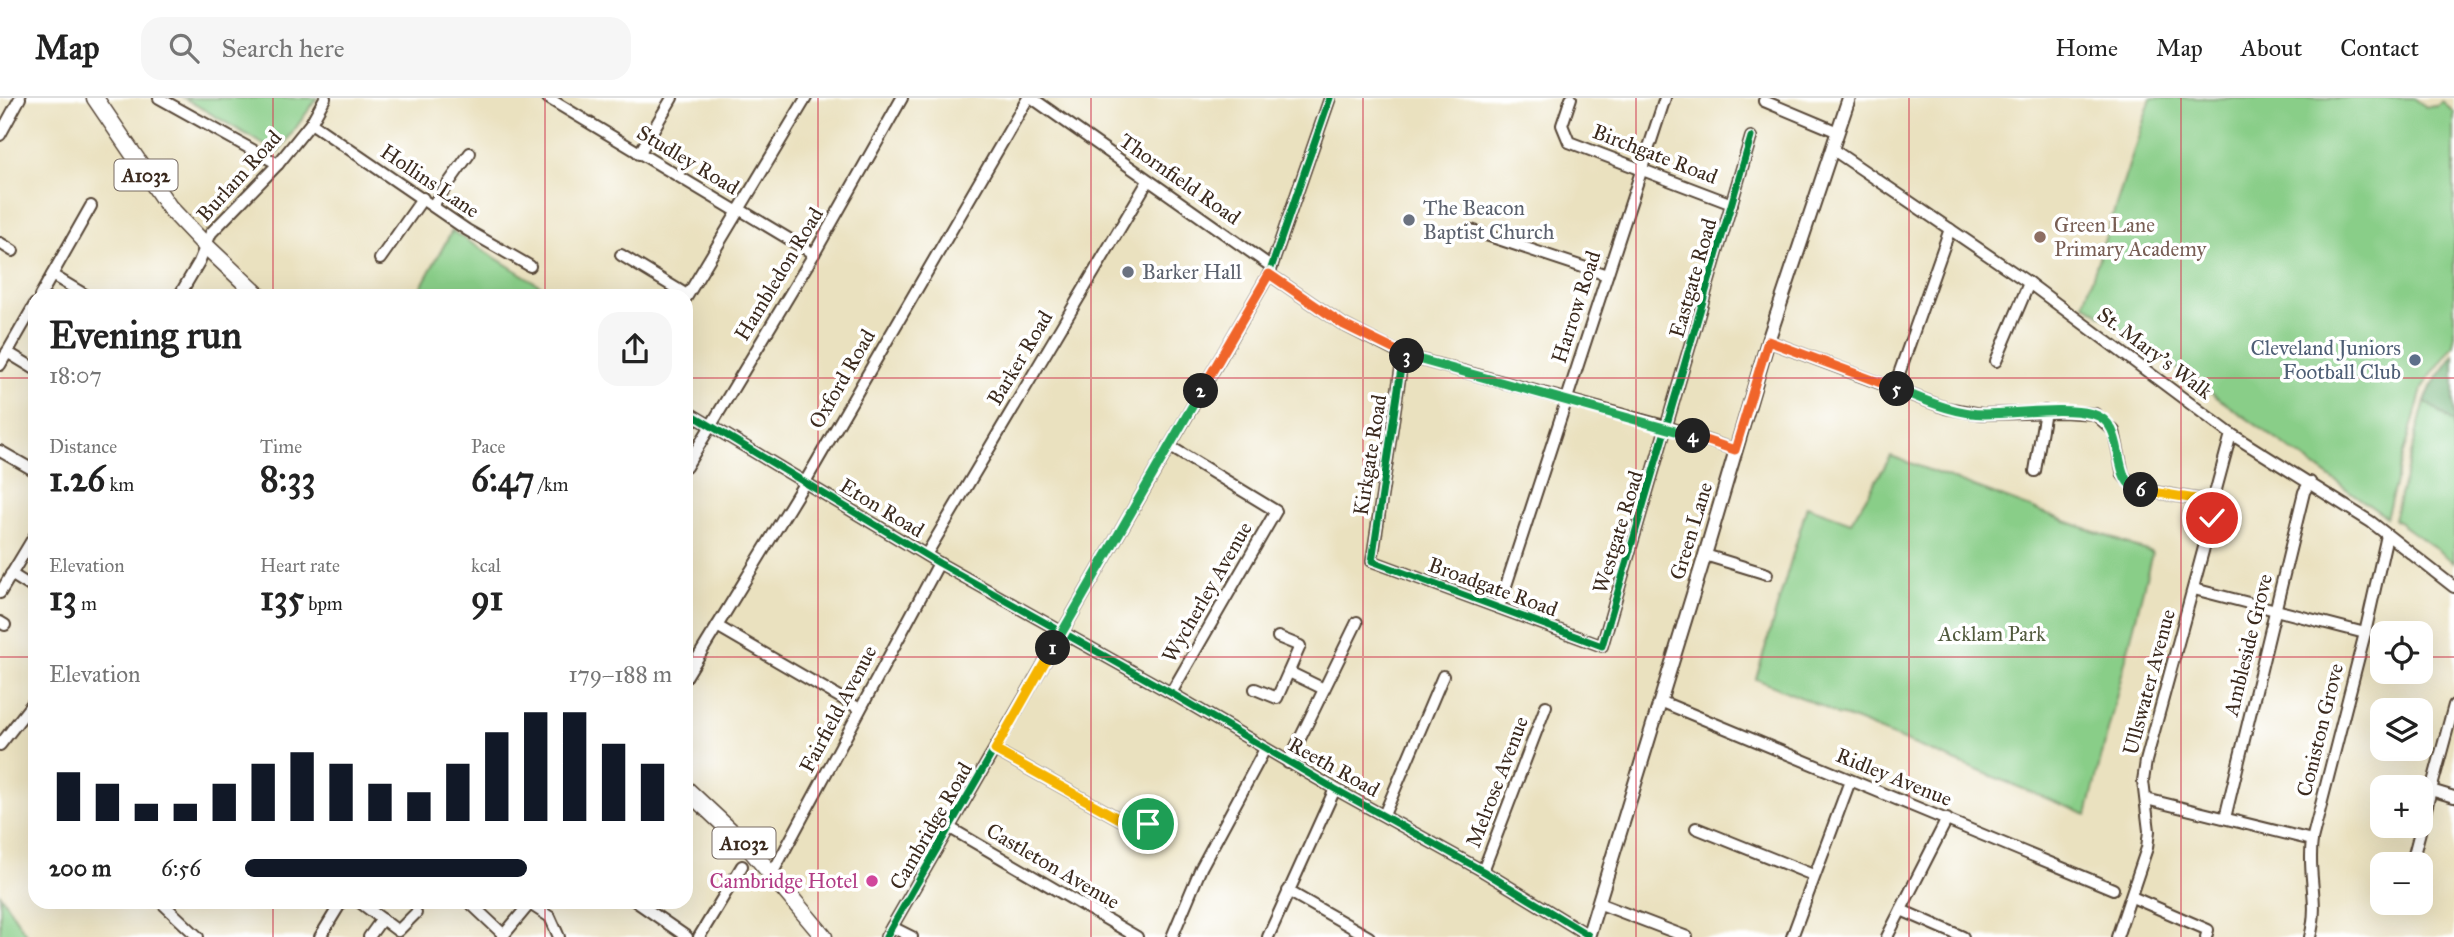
<!DOCTYPE html>
<meta charset="utf-8">
<style>
body{margin:0;font-family:"IM FELL Great Primer",serif;background:#f6f6f6;color:#222;height:100vh;display:flex;flex-direction:column;font-size:26px;white-space:nowrap}
*{box-sizing:border-box;margin:0}
p{font-size:23px;color:#767676}
.icon{flex:none;width:38px;height:38px;fill:none;stroke:currentColor;stroke-width:2;stroke-linecap:round;stroke-linejoin:round}
.map{position:relative;flex:1;overflow:hidden}
.side{position:absolute;left:28px;top:191px;width:665px;height:620px;display:flex;flex-direction:column;background:#fff;border-radius:21px;box-shadow:0 7px 28px #0002}
.side>*{flex:none}
.fabs{position:absolute;left:2370px;top:523px;display:grid;gap:14px}
.fabs a{display:grid;place-items:center;width:63px;height:63px;border-radius:14px;background:#fff;box-shadow:0 7px 28px #0002;font-size:35px}
.pin{position:absolute;display:grid;place-items:center;width:60px;height:60px;color:#fff;margin:-30px;border:4px solid #fff;border-radius:50%;box-shadow:0 2px 7px #0007}
.km{position:absolute;width:35px;height:35px;margin:-18px;border-radius:50%;background:#222;color:#fff;font-size:19px;line-height:35px;text-align:center}
.round{display:grid;place-items:center;flex:none;width:74px;height:74px;border-radius:21px;background:#f6f6f6}
.summary{display:flex;align-items:center;justify-content:space-between;height:119px;padding:0 21px}
h1{font-size:38px;font-weight:700;line-height:52px}
.metrics{display:grid;grid-template-columns:repeat(3,1fr);gap:10px;height:119px;padding:7px 21px}
.metrics div{display:grid;align-content:center}
.metrics b{font-size:35px;font-weight:700}
.metrics small{font-size:19px;font-weight:400}
.metrics p{font-size:19px}
.chart{height:196px;padding:14px 21px}
.chart p{display:flex;justify-content:space-between}
.chart svg{width:100%;height:126px;margin-top:7px;stroke:#111827;stroke-width:6}
ul{padding:0 21px;list-style:none;font-size:23px}
li{display:grid;grid-template-columns:112px 84px 1fr;align-items:center;height:52px}
li i{height:18px;border-radius:9px;background:#111827}
header{display:flex;align-items:center;gap:42px;box-sizing:border-box;height:98px;padding:0 35px;background:#fff;border-bottom:2px solid #e0e0e0}
header strong{font-size:33px}
nav{display:flex;gap:38px;margin-inline-start:auto;font-size:24px}
.search{width:490px;height:63px;background:#f6f6f6;display:flex;align-items:center;gap:18px;box-sizing:border-box;padding:0 24px;border-radius:21px;color:#767676;font-size:26px}
.map>svg:first-child{display:block}
.green{fill:#89ce88;stroke:#627c53;stroke-width:2}
.forest{fill:#6eb174;stroke:#546e49;stroke-width:2}
.lines{fill:none;stroke-linecap:round;stroke-linejoin:round}
.minor-casing{stroke:#554536;stroke-width:14}
.tertiary-casing{stroke:#554536;stroke-width:16}
.primary-casing{stroke:#554536;stroke-width:19}
.minor{stroke:#fff;stroke-width:10}
.tertiary{stroke:#fff;stroke-width:12}
.primary{stroke:#fff;stroke-width:16}
.cycleway-casing{stroke:#fff;stroke-width:11}
.cycleway{stroke:#00873e;stroke-width:7}
.split-1-casing{stroke:#fff;stroke-width:14}
.split-2-casing{stroke:#fff;stroke-width:14}
.split-3-casing{stroke:#fff;stroke-width:14}
.split-4-casing{stroke:#fff;stroke-width:14}
.split-5-casing{stroke:#fff;stroke-width:14}
.split-6-casing{stroke:#fff;stroke-width:14}
.split-7-casing{stroke:#fff;stroke-width:14}
.split-1{stroke:#f5b400;stroke-width:9}
.split-2{stroke:#22a559;stroke-width:9}
.split-3{stroke:#f0652b;stroke-width:9}
.split-4{stroke:#22a559;stroke-width:9}
.split-5{stroke:#f0652b;stroke-width:9}
.split-6{stroke:#22a559;stroke-width:9}
.split-7{stroke:#f5b400;stroke-width:9}
.grid{fill:none;stroke:#d1495b;stroke-width:2;stroke-opacity:0.55}
.worship-dot{fill:#6b7280;stroke:#fff;stroke-width:2.5}
.education-dot{fill:#8d6e63;stroke:#fff;stroke-width:2.5}
.service-dot{fill:#5c6f8a;stroke:#fff;stroke-width:2.5}
.hotel-dot{fill:#d1479c;stroke:#fff;stroke-width:2.5}
.labels{text-anchor:middle;stroke-width:7;stroke-linejoin:round;paint-order:stroke}
.shield{fill:#fff;stroke:#766a62;stroke-width:2}
.shield-label{font-size:19px;font-weight:bold;fill:#3b2a1e}
.street-label{font-size:21px;fill:#3b2a1e;stroke:#fff}
.worship-label{font-size:21px;fill:#5b616d;stroke:#fff;text-anchor:start}
.education-label{font-size:21px;fill:#785e54;stroke:#fff;text-anchor:start}
.service-label{font-size:21px;fill:#4e5e75;stroke:#fff;text-anchor:end}
.park-label{font-size:21px;fill:#525b3e;stroke:#fff}
.hotel-label{font-size:21px;fill:#b23c85;stroke:#fff;text-anchor:end}
</style>
<header>
<strong>Map</strong>
<div class="search"><svg class="icon" aria-label="search" viewBox="0 0 24 24"><circle cx="10" cy="10" r="6"/><path d="M15 15l6 6"/></svg>Search here</div>
<nav><a>Home</a><a>Map</a><a>About</a><a>Contact</a></nav>
</header>
<div class="map">
<svg width="2454" height="839" viewBox="0 0 2454 839">
<rect width="100%" height="100%" fill="#fff"/>
<filter id="ink" filterUnits="userSpaceOnUse"><feTurbulence type="fractalNoise" baseFrequency=".0143" numOctaves="2"/><feDisplacementMap in="SourceGraphic" scale="14" xChannelSelector="R" yChannelSelector="G"/><feConvolveMatrix kernelMatrix="1 2 1 2 8 2 1 2 1" color-interpolation-filters="sRGB"/></filter>
<filter id="wash" filterUnits="userSpaceOnUse"><feTurbulence type="fractalNoise" baseFrequency=".00686" numOctaves="4" result="noise"/><feDisplacementMap in="SourceGraphic" scale="28" xChannelSelector="R" yChannelSelector="G"/><feGaussianBlur stdDeviation="1.57" result="paint"/><feColorMatrix in="noise" values="0 0 0 0 0 0 0 0 0 0 0 0 0 0 0 0 0 1.4 0 .05"/><feComposite in="paint" operator="in"/></filter>
<g filter="url(#wash)">
<rect width="100%" height="100%" fill="#eae1bf"/>
<g class="green">
<polygon points="184,0 317,0 278,55"/>
<polygon points="2151,0 2414,0 2426,9 2438,8 2442,4 2454,14 2454,247 2423,288 2386,419 2084,205"/>
<polygon points="452,133 557,198 416,198"/>
<polygon points="2425,303 2454,325 2454,464 2394,421"/>
<polygon points="1891,358 2152,455 2087,717 1847,619 1837,617 1819,607 1756,581 1807,408 1851,424"/>
<polygon points="0,796 28,839 0,839"/>
</g>
<polygon class="forest" points="2454,257 2454,325 2425,303 2432,287"/>
</g>
<g filter="url(#ink)">
<g class="lines">
<defs>
<g id="minor">
<polyline points="159,0 278,66"/>
<polyline points="548,0 738,114"/>
<polyline points="1032,0 1272,169"/>
<polyline points="1571,0 1562,27 1569,44 1732,106"/>
<polyline points="1764,3 1838,34"/>
<polyline points="311,25 467,132 530,168"/>
<polyline points="0,37 20,0"/>
<polyline points="1832,51 2029,185 2231,336 2371,424 2454,489"/>
<polyline points="639,56 672,0"/>
<polyline points="433,107 470,55"/>
<polyline points="739,111 814,156"/>
<polyline points="1471,132 1607,177"/>
<polyline points="0,145 13,153"/>
<polyline points="621,157 687,197"/>
<polyline points="380,161 423,100"/>
<polyline points="1269,176 1344,227 1403,257 1668,329 1735,352"/>
<polyline points="52,177 87,198"/>
<polyline points="40,198 91,108"/>
<polyline points="179,198 199,164 211,135 278,66 311,25 325,0"/>
<polyline points="686,200 806,0"/>
<polyline points="1768,243 1946,310 1982,316 2063,314 2095,316 2114,333 2123,377 2136,391 2202,402 2214,399 2231,336"/>
<polyline points="7,254 35,271"/>
<polyline points="1403,257 1372,463 1602,548 1751,39"/>
<polyline points="1996,263 2029,185"/>
<polyline points="0,267 35,206"/>
<polyline points="1894,290 1950,131"/>
<polyline points="686,313 939,465 1171,595 1335,691 1483,773 1588,837"/>
<polyline points="1169,348 1276,413 1171,595"/>
<polyline points="0,353 35,373"/>
<polyline points="686,369 814,156 902,0"/>
<polyline points="2035,373 2045,313"/>
<polyline points="926,457 1148,83"/>
<polyline points="1705,457 1767,476"/>
<polyline points="11,476 35,491"/>
<polyline points="2194,491 2365,535"/>
<polyline points="0,495 35,437"/>
<polyline points="1499,509 1665,0"/>
<polyline points="0,524 5,527"/>
<polyline points="717,528 860,611"/>
<polyline points="1289,574 1324,591"/>
<polyline points="686,579 805,384 1028,0"/>
<polyline points="1255,591 1277,600 1300,548 1278,539"/>
<polyline points="1660,603 2113,791"/>
<polyline points="2454,607 2431,692 2454,699"/>
<polyline points="0,647 35,602"/>
<polyline points="995,652 1143,734 1148,726"/>
<polyline points="1288,665 1357,524"/>
<polyline points="2146,701 2312,742"/>
<polyline points="1384,717 1443,578"/>
<polyline points="2225,720 2304,394 2310,384"/>
<polyline points="950,730 1137,839"/>
<polyline points="1696,730 1813,777"/>
<polyline points="2412,764 2431,692"/>
<polyline points="1483,773 1546,608"/>
<polyline points="772,776 939,465"/>
<polyline points="1288,793 1369,839"/>
<polyline points="2132,799 2208,832 2206,839"/>
<polyline points="160,803 198,839"/>
<polyline points="358,803 398,833 416,815"/>
<polyline points="468,803 504,837"/>
<polyline points="635,803 687,839"/>
<polyline points="1598,805 1687,839"/>
<polyline points="530,806 550,819 559,839"/>
<polyline points="1901,812 1963,839"/>
<polyline points="892,829 912,839"/>
<polyline points="320,839 342,803"/>
<polyline points="369,839 382,821"/>
<polyline points="502,839 532,803"/>
<polyline points="699,839 742,768"/>
<polyline points="886,839 1269,176 1330,0"/>
<polyline points="1172,839 1201,770 1265,651"/>
<polyline points="1268,839 1335,691"/>
<polyline points="1792,839 1850,683"/>
<polyline points="1887,839 1947,721"/>
<polyline points="2117,839 2147,750 2149,733 2143,683 2146,663 2212,420 2214,399"/>
<path d="M 2310,839 C 2320,803 2307,778 2312,742 L 2365,535 L 2387,437"/>
</g>
<polyline id="tertiary" points="1588,839 1705,457 1768,243 1849,0"/>
<g id="primary">
<polyline points="95,0 169,109 206,148 259,198"/>
<polyline points="686,691 751,752 824,839"/>
</g>
</defs>
<use href="#minor" class="minor-casing"/>
<use href="#tertiary" class="tertiary-casing"/>
<use href="#primary" class="primary-casing"/>
<use href="#minor" class="minor"/>
<use href="#tertiary" class="tertiary"/>
<use href="#primary" class="primary"/>
<defs>
<g id="cycleway">
<polyline points="1403,257 1372,463 1602,548 1751,39"/>
<polyline points="686,313 939,465 1171,595 1335,691 1483,773 1588,837"/>
<polyline points="886,839 1269,176 1330,0"/>
</g>
</defs>
<use href="#cycleway" class="cycleway-casing"/>
<use href="#cycleway" class="cycleway"/>
</g>
</g>
<g class="lines" filter="url(#ink)">
<defs>
<polyline id="split-1" points="1053,550 995,652 1143,734 1148,726"/>
<polyline id="split-2" points="1053,550 1201,293"/>
<polyline id="split-3" points="1201,293 1269,176 1344,227 1407,258"/>
<polyline id="split-4" points="1407,258 1693,338"/>
<polyline id="split-5" points="1693,338 1735,352 1768,243 1897,291"/>
<path id="split-6" d="M 1897,291 C 1925,302 1954,316 1985,316 C 2017,316 2063,308 2093,316 C 2130,326 2108,386 2141,392"/>
<polyline id="split-7" points="2141,392 2202,402 2214,398 2212,420"/>
</defs>
<use href="#split-1" class="split-1-casing"/>
<use href="#split-2" class="split-2-casing"/>
<use href="#split-3" class="split-3-casing"/>
<use href="#split-4" class="split-4-casing"/>
<use href="#split-5" class="split-5-casing"/>
<use href="#split-6" class="split-6-casing"/>
<use href="#split-7" class="split-7-casing"/>
<use href="#split-1" class="split-1"/>
<use href="#split-2" class="split-2"/>
<use href="#split-3" class="split-3"/>
<use href="#split-4" class="split-4"/>
<use href="#split-5" class="split-5"/>
<use href="#split-6" class="split-6"/>
<use href="#split-7" class="split-7"/>
</g>
<path class="grid" d="M 273,0 L 273,198M 545,0 L 545,198M 818,0 L 818,839M 1091,0 L 1091,839M 1363,0 L 1363,839M 1636,0 L 1636,839M 1909,0 L 1909,839M 2181,0 L 2181,839M 0,280 L 35,280M 686,280 L 2454,280M 0,559 L 35,559M 686,559 L 2382,559M 2420,559 L 2454,559M 273,803 L 273,839M 545,803 L 545,839"/>
<g class="worship-dot">
<circle cx="1409" cy="122" r="7"/>
<circle cx="1128" cy="174" r="7"/>
</g>
<circle class="education-dot" cx="2040" cy="139" r="7"/>
<circle class="service-dot" cx="2415" cy="262" r="7"/>
<circle class="hotel-dot" cx="872" cy="783" r="7"/>
<g class="labels">
<g class="shield">
<rect x="114.5" y="61.5" width="63" height="31" rx="5"/>
<rect x="712.5" y="729.5" width="63" height="31" rx="5"/>
</g>
<g class="shield-label">
<text x="146" y="84">A1032</text>
<text x="744" y="752">A1032</text>
</g>
<g class="street-label">
<text transform="translate(1655 56) rotate(21)" y="7">Birchgate Road</text>
<text transform="translate(688 62) rotate(31)" y="7">Studley Road</text>
<text transform="translate(239 78) rotate(-48)" y="7">Burlam Road</text>
<text transform="translate(1180 81) rotate(35)" y="7">Thornfield Road</text>
<text transform="translate(430 83) rotate(34)" y="7">Hollins Lane</text>
<text transform="translate(779 176) rotate(-59)" y="7">Hambledon Road</text>
<text transform="translate(1693 180) rotate(-74)" y="7">Eastgate Road</text>
<text transform="translate(1576 209) rotate(-72)" y="7">Harrow Road</text>
<text transform="translate(2155 255) rotate(37)" y="7">St. Mary's Walk</text>
<text transform="translate(1020 260) rotate(-59)" y="7">Barker Road</text>
<text transform="translate(842 281) rotate(-60)" y="7">Oxford Road</text>
<text transform="translate(1370 357) rotate(-81)" y="7">Kirkgate Road</text>
<text transform="translate(882 410) rotate(31)" y="7">Eton Road</text>
<text transform="translate(1691 433) rotate(-73)" y="7">Green Lane</text>
<text transform="translate(1618 434) rotate(-73)" y="7">Westgate Road</text>
<text transform="translate(1493 489) rotate(20)" y="7">Broadgate Road</text>
<text transform="translate(1207 494) rotate(-60)" y="7">Wycherley Avenue</text>
<text transform="translate(2248 547) rotate(-76)" y="7">Ambleside Grove</text>
<text transform="translate(2149 584) rotate(-75)" y="7">Ullswater Avenue</text>
<text transform="translate(838 611) rotate(-62)" y="7">Fairfield Avenue</text>
<text transform="translate(2320 632) rotate(-76)" y="7">Coniston Grove</text>
<text transform="translate(1334 669) rotate(29)" y="7">Reeth Road</text>
<text transform="translate(1894 679) rotate(22)" y="7">Ridley Avenue</text>
<text transform="translate(1497 684) rotate(-69)" y="7">Melrose Avenue</text>
<text transform="translate(931 728) rotate(-60)" y="7">Cambridge Road</text>
<text transform="translate(1053 768) rotate(30)" y="7">Castleton Avenue</text>
</g>
<g class="worship-label">
<text x="1423" y="117">The Beacon<tspan x="1423" dy="24">Baptist Church</tspan></text>
<text x="1142" y="181">Barker Hall</text>
</g>
<g class="education-label">
<text x="2054" y="134">Green Lane<tspan x="2054" dy="24">Primary Academy</tspan></text>
</g>
<g class="service-label">
<text x="2401" y="257">Cleveland Juniors<tspan x="2401" dy="24">Football Club</tspan></text>
</g>
<g class="park-label">
<text x="1992" y="543">Acklam Park</text>
</g>
<g class="hotel-label">
<text x="858" y="790">Cambridge Hotel</text>
</g>
</g>
</svg>
<div class="fabs">
<a><svg class="icon" aria-label="locate" viewBox="0 0 24 24"><circle cx="12" cy="12" r="6"/><path d="M12 2v4M12 18v4M2 12h4M18 12h4"/></svg></a>
<a><svg class="icon" aria-label="layers" viewBox="0 0 24 24"><path d="M12 4l9 5-9 5-9-5zM3 14l9 5 9-5"/></svg></a>
<a>+</a>
<a>−</a>
</div>
<div class="pin" style="left:1148px;top:726px;background:#1e9e55"><svg class="icon" aria-label="arrive" viewBox="0 0 24 24"><path d="M6 21V4h12l-3 4 3 4H6"/></svg></div>
<div class="pin" style="left:2212px;top:420px;background:#d93025"><svg class="icon" aria-label="check" viewBox="0 0 24 24"><path d="M5 12l5 5 9-10"/></svg></div>
<b class="km" style="left:1053px;top:550px">1</b>
<b class="km" style="left:1201px;top:293px">2</b>
<b class="km" style="left:1407px;top:258px">3</b>
<b class="km" style="left:1693px;top:338px">4</b>
<b class="km" style="left:1897px;top:291px">5</b>
<b class="km" style="left:2141px;top:392px">6</b>
<section class="side">
<div class="summary"><div><h1>Evening run</h1><p>18:07</p></div><a class="round"><svg class="icon" aria-label="share" viewBox="0 0 24 24"><path d="M12 15V3M7 8l5-5 5 5M5 13v7h14v-7"/></svg></a></div>
<div class="metrics">
<div><p>Distance</p><b>1.26<small> km</small></b></div>
<div><p>Time</p><b>8:33</b></div>
<div><p>Pace</p><b>6:47<small> /km</small></b></div>
</div>
<div class="metrics">
<div><p>Elevation</p><b>13<small> m</small></b></div>
<div><p>Heart rate</p><b>135<small> bpm</small></b></div>
<div><p>kcal</p><b>91</b></div>
</div>
<div class="chart"><p><span>Elevation</span>179–188 m</p>
<svg viewBox="0 0 160 44" preserveAspectRatio="none"><path d="M5 44V27M15 44V31M25 44V38M35 44V38M45 44V31M55 44V24M65 44V20M75 44V24M85 44V31M95 44V34M105 44V24M115 44V13M125 44V6M135 44V6M145 44V17M155 44V24"/></svg>
</div>
<ul>
<li><b>200 m</b>6:56<i style="width:66%"></i></li>
</ul>
</section>
</div>
